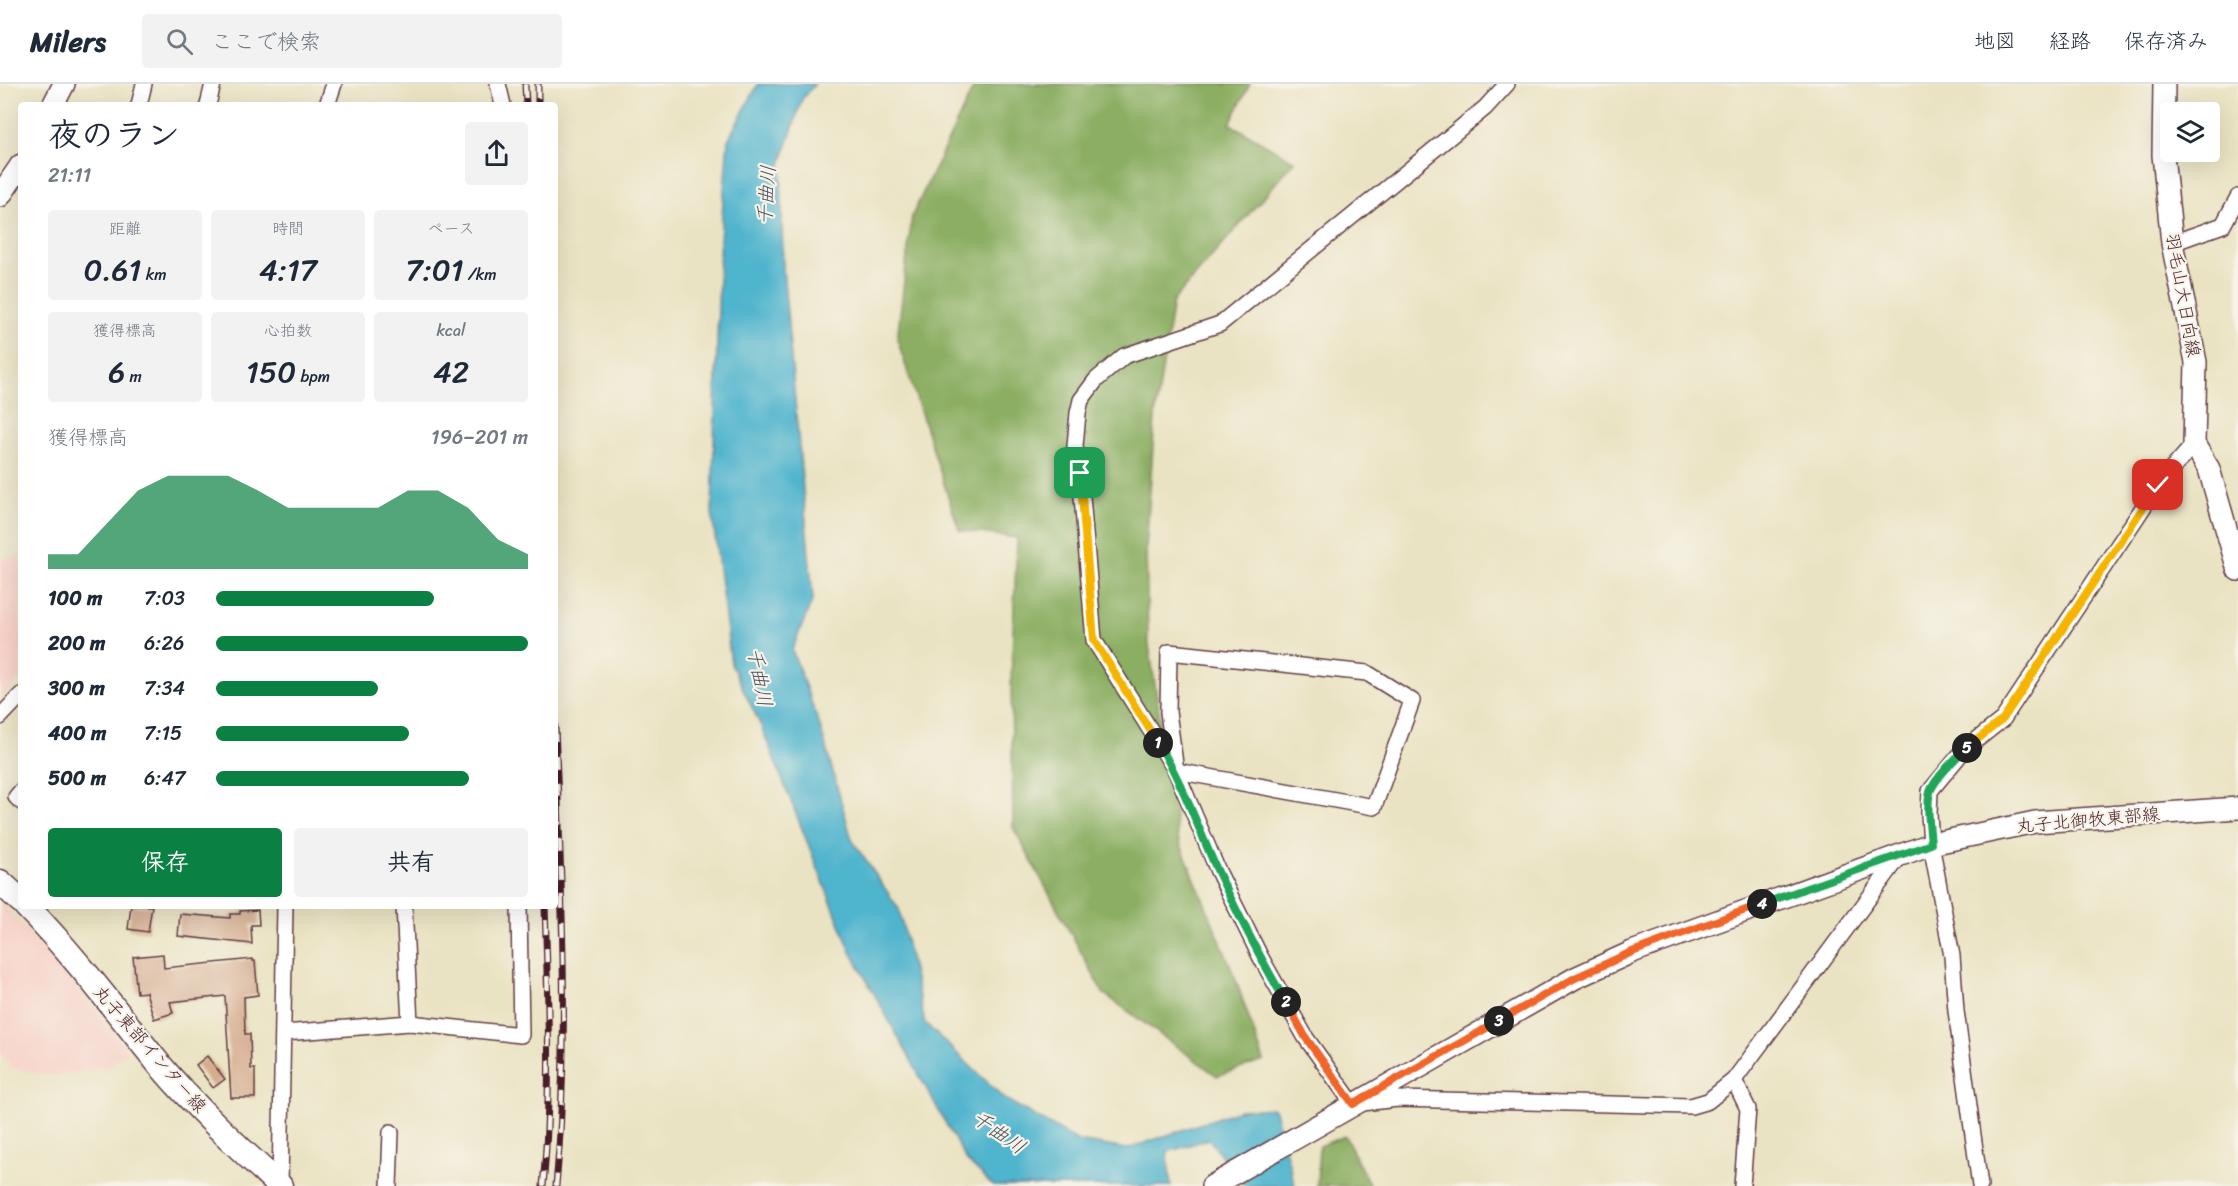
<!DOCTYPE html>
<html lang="ja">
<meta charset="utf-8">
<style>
body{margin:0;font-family:Sriracha,"Klee One",sans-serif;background:#f2f2f3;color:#1f2937;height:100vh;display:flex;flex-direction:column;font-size:22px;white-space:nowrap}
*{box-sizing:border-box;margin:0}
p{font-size:20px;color:#747a83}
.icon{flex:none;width:33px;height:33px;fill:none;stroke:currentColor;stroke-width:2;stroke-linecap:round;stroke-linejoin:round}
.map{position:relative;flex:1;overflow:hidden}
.panel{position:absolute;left:18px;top:18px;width:540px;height:807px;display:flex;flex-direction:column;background:#fff;border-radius:6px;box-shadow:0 6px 24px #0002}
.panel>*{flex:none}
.fabs{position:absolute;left:2160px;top:18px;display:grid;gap:12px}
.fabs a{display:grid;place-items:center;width:60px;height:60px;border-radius:6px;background:#fff;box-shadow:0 6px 24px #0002;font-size:30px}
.pin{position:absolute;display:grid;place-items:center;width:51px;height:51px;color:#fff;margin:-26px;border-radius:12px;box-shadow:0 3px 9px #0006}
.km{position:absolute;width:30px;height:30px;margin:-15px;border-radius:50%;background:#222;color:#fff;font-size:16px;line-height:30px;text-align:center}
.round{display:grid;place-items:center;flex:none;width:63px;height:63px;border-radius:6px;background:#f2f2f3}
.overview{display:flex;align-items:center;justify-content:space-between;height:102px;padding:0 30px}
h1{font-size:33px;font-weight:600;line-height:45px}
.metrics{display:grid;grid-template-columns:repeat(3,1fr);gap:9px;height:102px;padding:6px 30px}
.metrics div{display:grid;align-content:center;border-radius:6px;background:#f2f2f3;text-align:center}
.metrics b{font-size:30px;font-weight:600}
.metrics small{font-size:16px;font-weight:400}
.metrics p{font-size:16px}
.chart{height:168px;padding:12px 30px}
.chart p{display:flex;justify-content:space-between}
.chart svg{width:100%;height:108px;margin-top:6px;fill:#0b8043;opacity:.7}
.primary-button{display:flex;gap:12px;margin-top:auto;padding:12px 30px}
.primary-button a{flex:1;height:69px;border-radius:6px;background:#0b8043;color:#fff;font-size:24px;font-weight:600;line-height:69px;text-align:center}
.primary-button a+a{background:#f2f2f3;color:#1f2937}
ul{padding:0 30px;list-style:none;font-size:20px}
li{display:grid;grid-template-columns:96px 72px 1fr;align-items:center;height:45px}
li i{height:15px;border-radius:8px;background:#0b8043}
header{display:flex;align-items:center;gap:36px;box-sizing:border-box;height:84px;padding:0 30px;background:#fff;border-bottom:2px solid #e0e1e3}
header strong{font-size:28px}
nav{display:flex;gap:33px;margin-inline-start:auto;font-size:21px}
.search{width:420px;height:54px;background:#f2f2f3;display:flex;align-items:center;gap:15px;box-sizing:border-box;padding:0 21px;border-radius:6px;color:#747a83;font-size:22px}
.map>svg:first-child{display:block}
.built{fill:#f7d1c8}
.forest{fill:#8bae62;stroke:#6a6646;stroke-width:1.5}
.water{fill:#4fb4cd;stroke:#4c6a7c;stroke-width:1.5}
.building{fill:#d4ac8e}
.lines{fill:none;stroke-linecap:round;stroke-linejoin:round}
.minor-casing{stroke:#623c42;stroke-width:18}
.secondary-casing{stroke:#623c42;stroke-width:24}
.primary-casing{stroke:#623c42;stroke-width:27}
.minor{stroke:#fff;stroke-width:15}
.secondary{stroke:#fff;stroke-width:21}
.primary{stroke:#fff;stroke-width:24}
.rail-casing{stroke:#4a1f2b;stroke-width:7}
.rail{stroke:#f7f3e8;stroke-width:4.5;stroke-dasharray:14;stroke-linecap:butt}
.split-1-casing{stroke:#fff;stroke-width:12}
.split-2-casing{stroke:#fff;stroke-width:12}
.split-3-casing{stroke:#fff;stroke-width:12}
.split-4-casing{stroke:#fff;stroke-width:12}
.split-5-casing{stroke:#fff;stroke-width:12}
.split-6-casing{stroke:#fff;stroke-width:12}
.split-1{stroke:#f5b400;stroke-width:8}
.split-2{stroke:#22a559;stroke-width:8}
.split-3{stroke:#f0652b;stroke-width:8}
.split-4{stroke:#f0652b;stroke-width:8}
.split-5{stroke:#22a559;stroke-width:8}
.split-6{stroke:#f5b400;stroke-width:8}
.labels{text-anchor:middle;stroke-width:4.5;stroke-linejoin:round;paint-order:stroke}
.street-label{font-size:18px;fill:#4a1f2b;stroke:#f7f3e8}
.water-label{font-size:20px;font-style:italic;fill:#4c5364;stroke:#f7f3e8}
</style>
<header>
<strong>Milers</strong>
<div class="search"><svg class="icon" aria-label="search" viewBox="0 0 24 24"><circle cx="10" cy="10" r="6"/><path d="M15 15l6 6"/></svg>ここで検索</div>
<nav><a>地図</a><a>経路</a><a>保存済み</a></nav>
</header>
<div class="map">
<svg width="2238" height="1102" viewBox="0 0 2238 1102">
<rect width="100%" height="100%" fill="#f7f3e8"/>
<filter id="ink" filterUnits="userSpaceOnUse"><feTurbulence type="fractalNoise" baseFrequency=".0167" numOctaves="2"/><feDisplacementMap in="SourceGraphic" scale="12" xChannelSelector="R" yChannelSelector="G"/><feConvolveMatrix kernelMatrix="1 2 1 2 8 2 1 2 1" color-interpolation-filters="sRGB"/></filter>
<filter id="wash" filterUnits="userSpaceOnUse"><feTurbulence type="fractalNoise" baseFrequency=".008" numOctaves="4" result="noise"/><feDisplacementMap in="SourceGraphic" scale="24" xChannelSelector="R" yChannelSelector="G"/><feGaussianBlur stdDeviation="1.35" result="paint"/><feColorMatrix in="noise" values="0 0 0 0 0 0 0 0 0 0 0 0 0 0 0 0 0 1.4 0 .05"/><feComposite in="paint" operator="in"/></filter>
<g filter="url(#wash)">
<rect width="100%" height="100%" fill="#eae3c3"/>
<g class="built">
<polygon points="21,470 21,593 0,615 0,476"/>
<polygon points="0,818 59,882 128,967 109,983 51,992 12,984 0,967"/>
</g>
<g class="forest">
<polygon points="975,0 1250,0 1230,40 1295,77 1173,217 1155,332 1146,465 1148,554 1178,754 1233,888 1264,977 1217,992 1103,909 1013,743 1011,597 1017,454 959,446 897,255 912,132"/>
<polygon points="1345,1052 1370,1102 1317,1102 1319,1062"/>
</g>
<polygon class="water" points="758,0 815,0 802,15 781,80 783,185 813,515 792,566 820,642 852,756 899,825 925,939 1005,1015 1078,1057 1127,1065 1240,1026 1274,1024 1295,1102 1245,1102 1209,1055 1167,1068 1171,1102 993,1102 966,1076 851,868 761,642 731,580 712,428 720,156 728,56"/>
<g id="blocks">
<g class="building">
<polygon points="131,822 152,822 148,848 128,845"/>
<polygon points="258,826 259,841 251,841 252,860 178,852 180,830 230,834 230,830 240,830 240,827"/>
<polygon points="163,870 164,884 253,875 253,877 255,877 258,911 244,913 245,950 250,950 251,985 255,985 255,1014 231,1014 225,912 170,918 173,929 154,935 146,908 137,909 133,873"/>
<polygon points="207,972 225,995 213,1004 196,981"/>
</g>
</g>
</g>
<g filter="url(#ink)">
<use href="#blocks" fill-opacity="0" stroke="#623c42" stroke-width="1.5"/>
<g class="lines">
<defs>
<g id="minor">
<polyline points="498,0 503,21"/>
<polyline points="1507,0 1485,24 1220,240 1124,272 1096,296 1081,316 1078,329 1075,362 1080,389 1094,556 1176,687 1218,787 1261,874 1306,954 1353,1020 1398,1015 1691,1022 1708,1017 1734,996 1900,772"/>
<polyline points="139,21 144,0"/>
<polyline points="208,21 213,0"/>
<polyline points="327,21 334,0"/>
<polyline points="2172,159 2223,141 2238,113"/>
<polygon points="1169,568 1367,589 1412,617 1374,723 1176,687 1168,628"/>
<polyline points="0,633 21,611"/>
<polyline points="21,707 16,713 21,718"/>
<polyline points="404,822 410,939"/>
<polyline points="284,949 410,939 521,951 519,822"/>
<polyline points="1734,996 1748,1025 1742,1102"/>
<polyline points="280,1102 285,822"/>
<polyline points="389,1102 391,1048"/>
<polyline points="1980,1102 1956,927 1952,872 1931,760 1929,730 1930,707 1964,666 2003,635 2158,401 2194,360"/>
</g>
<g id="secondary">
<polyline points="2164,0 2163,71 2172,159 2196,278 2194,360 2209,385 2238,486"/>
<polyline points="53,21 64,0"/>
<polyline points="0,112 21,81"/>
<polyline points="1212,1102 1575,894 1632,868 1931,760 2035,738 2238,724"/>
</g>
<g id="primary">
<polyline points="0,798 21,817"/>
<path d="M 26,822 C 74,871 115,926 158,979 C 195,1023 238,1063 280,1102"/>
</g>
</defs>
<use href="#minor" class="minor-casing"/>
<use href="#secondary" class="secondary-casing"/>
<use href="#primary" class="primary-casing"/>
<use href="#minor" class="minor"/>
<use href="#secondary" class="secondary"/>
<use href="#primary" class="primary"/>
<defs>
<g id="rail">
<polyline points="525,0 526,21"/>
<polyline points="538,0 538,21"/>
<path d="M 555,643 C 561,796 570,949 556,1102"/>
<path d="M 543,1102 C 552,1009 548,915 545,822"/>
</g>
</defs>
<use href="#rail" class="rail-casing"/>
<use href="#rail" class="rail"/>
</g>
</g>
<g class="lines" filter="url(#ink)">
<defs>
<polyline id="split-1" points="1080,389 1094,556 1158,659"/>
<path id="split-2" d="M 1158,659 C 1183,700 1198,744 1218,788 C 1239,832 1261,876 1286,918"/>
<polyline id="split-3" points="1286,918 1306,954 1353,1020 1499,937"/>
<polyline id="split-4" points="1499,937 1575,894 1632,868 1762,820"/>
<path id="split-5" d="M 1762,820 L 1931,760 C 1930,744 1926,723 1930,708 C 1934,696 1957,672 1967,664"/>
<polyline id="split-6" points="1967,664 2003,635 2158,401"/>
</defs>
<use href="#split-1" class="split-1-casing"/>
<use href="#split-2" class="split-2-casing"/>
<use href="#split-3" class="split-3-casing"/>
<use href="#split-4" class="split-4-casing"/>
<use href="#split-5" class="split-5-casing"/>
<use href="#split-6" class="split-6-casing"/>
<use href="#split-1" class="split-1"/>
<use href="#split-2" class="split-2"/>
<use href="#split-3" class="split-3"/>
<use href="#split-4" class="split-4"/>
<use href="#split-5" class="split-5"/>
<use href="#split-6" class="split-6"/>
</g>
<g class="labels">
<g class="street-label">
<text transform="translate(2183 211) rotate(80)" y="6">羽毛山大日向線</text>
<text transform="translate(2088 736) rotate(-5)" y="6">丸子北御牧東部線</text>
<text transform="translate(150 965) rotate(49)" y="6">丸子東部インター線</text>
</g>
<g class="water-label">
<text transform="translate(766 111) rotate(-86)" y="7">千曲川</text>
<text transform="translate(760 593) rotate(79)" y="7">千曲川</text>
<text transform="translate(999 1048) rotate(35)" y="7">千曲川</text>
</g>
</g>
</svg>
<div class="fabs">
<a><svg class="icon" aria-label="layers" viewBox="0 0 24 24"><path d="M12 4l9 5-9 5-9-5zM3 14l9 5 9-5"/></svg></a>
</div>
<div class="pin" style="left:1080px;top:389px;background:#1e9e55"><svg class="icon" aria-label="arrive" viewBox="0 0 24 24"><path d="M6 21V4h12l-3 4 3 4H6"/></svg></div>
<div class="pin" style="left:2158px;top:401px;background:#d93025"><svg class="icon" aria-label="check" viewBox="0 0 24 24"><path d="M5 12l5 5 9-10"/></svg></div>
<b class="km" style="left:1158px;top:659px">1</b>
<b class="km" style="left:1286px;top:918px">2</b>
<b class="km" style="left:1499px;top:937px">3</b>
<b class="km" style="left:1762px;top:820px">4</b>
<b class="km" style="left:1967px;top:664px">5</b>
<section class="panel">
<div class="overview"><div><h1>夜のラン</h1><p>21:11</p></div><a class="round"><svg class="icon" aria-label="share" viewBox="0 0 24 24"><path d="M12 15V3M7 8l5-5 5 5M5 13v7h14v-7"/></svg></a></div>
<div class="metrics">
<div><p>距離</p><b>0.61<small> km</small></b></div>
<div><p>時間</p><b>4:17</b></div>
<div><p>ペース</p><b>7:01<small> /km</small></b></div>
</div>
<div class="metrics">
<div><p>獲得標高</p><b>6<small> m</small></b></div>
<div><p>心拍数</p><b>150<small> bpm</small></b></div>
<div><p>kcal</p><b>42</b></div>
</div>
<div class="chart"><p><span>獲得標高</span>196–201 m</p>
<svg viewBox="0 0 160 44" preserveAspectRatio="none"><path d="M0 44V38L10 38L20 25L30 12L40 6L50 6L60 6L70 12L80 19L90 19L100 19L110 19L120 12L130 12L140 19L150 32L160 38V44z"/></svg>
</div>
<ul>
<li><b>100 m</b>7:03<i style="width:70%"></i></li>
<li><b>200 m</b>6:26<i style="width:100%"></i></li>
<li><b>300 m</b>7:34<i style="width:52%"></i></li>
<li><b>400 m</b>7:15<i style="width:62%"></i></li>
<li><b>500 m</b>6:47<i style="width:81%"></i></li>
</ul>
<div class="primary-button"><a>保存</a><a>共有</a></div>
</section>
</div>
